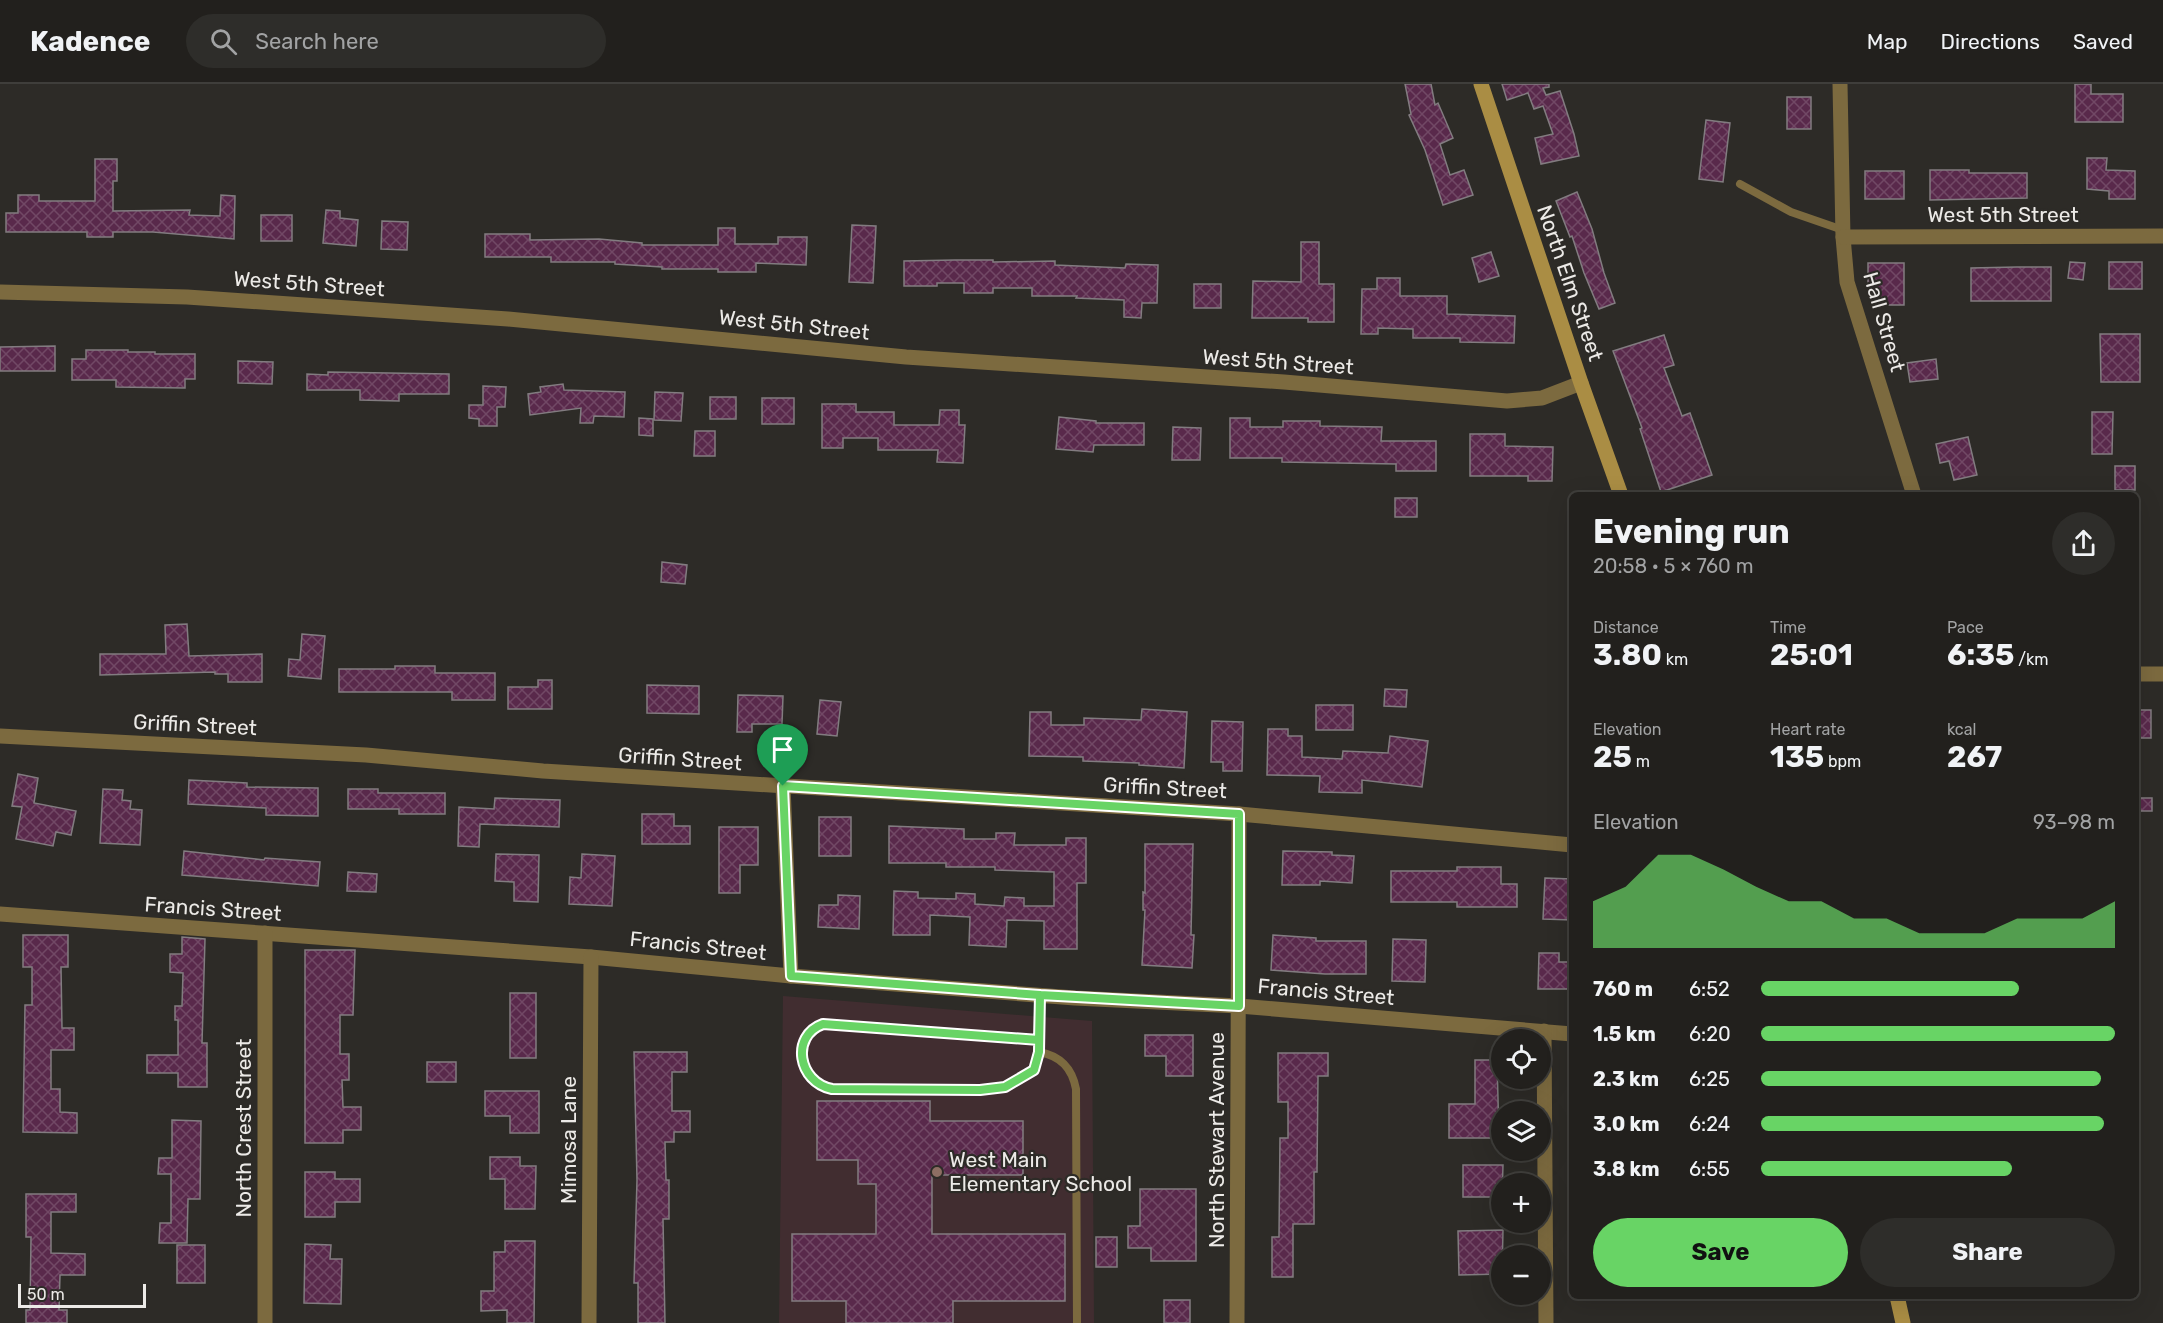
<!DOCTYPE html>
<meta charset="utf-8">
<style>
body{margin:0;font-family:Rubik,sans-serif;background:#2e2d2a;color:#f1f3f6;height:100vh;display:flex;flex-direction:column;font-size:22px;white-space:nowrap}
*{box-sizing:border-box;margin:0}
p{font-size:20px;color:#a2a3a4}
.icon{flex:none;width:33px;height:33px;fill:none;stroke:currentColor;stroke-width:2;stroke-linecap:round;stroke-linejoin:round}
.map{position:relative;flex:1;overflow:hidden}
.side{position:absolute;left:1569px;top:408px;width:570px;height:807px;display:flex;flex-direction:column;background:#22201d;border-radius:9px;box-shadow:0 6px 24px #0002,0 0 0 2px #3f3e3b}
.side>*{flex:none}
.buttons{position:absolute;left:1491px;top:945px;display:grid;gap:12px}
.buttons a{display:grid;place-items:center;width:60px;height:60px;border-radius:50%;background:#22201d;box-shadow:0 6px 24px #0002,0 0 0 2px #3f3e3b;font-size:30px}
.scale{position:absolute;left:18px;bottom:15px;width:128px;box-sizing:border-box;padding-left:6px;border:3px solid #eceae7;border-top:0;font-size:16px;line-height:21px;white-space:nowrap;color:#eceae7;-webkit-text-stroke:4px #2d2b27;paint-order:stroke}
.pin{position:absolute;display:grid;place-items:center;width:51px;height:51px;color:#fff;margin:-62px -26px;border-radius:50% 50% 50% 0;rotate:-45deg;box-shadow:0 0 6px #0007}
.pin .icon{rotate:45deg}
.round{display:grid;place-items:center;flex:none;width:63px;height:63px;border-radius:32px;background:#2e2d2a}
.head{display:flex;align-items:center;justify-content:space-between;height:102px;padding:0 24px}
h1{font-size:33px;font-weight:700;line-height:45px}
.figures{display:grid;grid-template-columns:repeat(3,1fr);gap:9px;height:102px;padding:6px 24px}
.figures div{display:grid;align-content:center}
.figures b{font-size:30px;font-weight:700}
.figures small{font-size:16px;font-weight:400}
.figures p{font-size:16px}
.chart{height:168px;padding:12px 24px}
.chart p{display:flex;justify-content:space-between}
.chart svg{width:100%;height:108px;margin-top:6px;fill:#68d465;opacity:.7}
.cta{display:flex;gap:12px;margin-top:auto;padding:12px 24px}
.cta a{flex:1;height:69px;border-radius:36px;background:#68d465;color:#111;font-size:24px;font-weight:700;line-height:69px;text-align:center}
.cta a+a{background:#2e2d2a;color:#f1f3f6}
ul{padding:0 24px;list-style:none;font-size:20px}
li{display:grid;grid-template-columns:96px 72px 1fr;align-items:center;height:45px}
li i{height:15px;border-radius:8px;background:#68d465}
header{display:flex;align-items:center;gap:36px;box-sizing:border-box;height:84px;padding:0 30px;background:#22201d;border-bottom:2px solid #3f3e3b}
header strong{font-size:28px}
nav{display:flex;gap:33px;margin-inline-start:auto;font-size:21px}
.search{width:420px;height:54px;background:#2e2d2a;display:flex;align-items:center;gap:15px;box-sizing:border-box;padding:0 21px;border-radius:33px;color:#a2a3a4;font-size:22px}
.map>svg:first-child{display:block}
.education{fill:#412d30}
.building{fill:url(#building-cross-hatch);stroke:#827c80;stroke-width:1.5}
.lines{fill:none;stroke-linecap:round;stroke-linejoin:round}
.lane{stroke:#7c6a3f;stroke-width:8}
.street{stroke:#7c6a3f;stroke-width:15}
.secondary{stroke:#aa8d44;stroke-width:15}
.route-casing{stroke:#fff;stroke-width:12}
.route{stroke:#68d465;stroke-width:8}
.education-dot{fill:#8d6e63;stroke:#2d2b27;stroke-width:2}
.labels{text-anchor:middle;stroke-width:4.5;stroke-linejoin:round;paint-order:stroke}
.street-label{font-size:21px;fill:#eceae7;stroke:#2d2b27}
.poi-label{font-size:21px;fill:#eceae7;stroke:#2d2b27;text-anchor:start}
</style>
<header>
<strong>Kadence</strong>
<div class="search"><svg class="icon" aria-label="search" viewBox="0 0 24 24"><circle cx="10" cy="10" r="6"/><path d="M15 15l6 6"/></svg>Search here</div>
<nav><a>Map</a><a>Directions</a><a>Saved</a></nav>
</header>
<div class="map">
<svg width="2163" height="1239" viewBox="0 0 2163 1239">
<defs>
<pattern id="building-cross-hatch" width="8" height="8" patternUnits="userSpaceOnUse" patternTransform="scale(1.5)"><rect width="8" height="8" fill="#59294b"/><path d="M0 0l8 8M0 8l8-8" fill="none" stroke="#714865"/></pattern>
</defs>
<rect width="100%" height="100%" fill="#2d2b27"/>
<polygon class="education" points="783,912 1092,937 1094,1239 779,1239"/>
<g class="building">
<polygon points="1405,0 1431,0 1435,21 1438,19 1453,54 1440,60 1450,91 1464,86 1473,111 1443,121 1425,66 1409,31 1411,30"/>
<polygon points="1502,0 1549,0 1549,3 1543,4 1546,11 1560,7 1574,50 1579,72 1541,80 1535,54 1553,50 1543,22 1534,25 1528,9 1507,16"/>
<polygon points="2075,0 2091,0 2091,10 2123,10 2123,38 2075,38"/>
<rect x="1787" y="13" width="24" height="32"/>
<polygon points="1706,36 1730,39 1723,98 1699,95"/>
<polygon points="2087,74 2107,74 2106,86 2135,87 2135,115 2109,115 2109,107 2087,105"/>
<polygon points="95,75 117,75 117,97 113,97 113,127 190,126 189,131 220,132 221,111 235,112 234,155 153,148 113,148 113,153 87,153 87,148 6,148 6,129 18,129 18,111 39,111 39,117 95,117"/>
<polygon points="1930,86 1969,86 1969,89 2027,89 2027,114 1930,116"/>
<rect x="1865" y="87" width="39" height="28"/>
<polygon points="1577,108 1592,145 1604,189 1615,219 1599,225 1584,189 1572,152 1570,153 1556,117"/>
<polygon points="326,126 340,127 340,134 358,136 356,162 323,159"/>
<rect x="261" y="131" width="31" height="26"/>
<polygon points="382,137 408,138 407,166 381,165"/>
<polygon points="852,141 876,142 873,199 849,198"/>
<polygon points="718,144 735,144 735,160 778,160 778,153 807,153 806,181 756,179 756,188 718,188 718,185 662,185 662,183 615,180 615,178 551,178 551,173 485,173 485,150 530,150 530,156 599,155 642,159 642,161 718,161"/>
<polygon points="1301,158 1319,158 1319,200 1334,200 1334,238 1308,238 1308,234 1252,234 1253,197 1301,198"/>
<polygon points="1491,168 1499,192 1479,198 1472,174"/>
<polygon points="955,176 993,176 993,178 1055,177 1055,181 1125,184 1126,180 1158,181 1157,219 1142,219 1141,234 1124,233 1124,216 1076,214 1077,212 1032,212 1032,204 993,204 993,209 964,209 964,199 937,199 937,202 904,202 904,177"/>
<polygon points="2070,178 2085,179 2083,196 2068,194"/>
<rect x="2109" y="178" width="33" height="27"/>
<polygon points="1868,179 1904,179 1904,221 1879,221 1879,209 1868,209"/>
<polygon points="2017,183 2051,183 2051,217 1971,217 1971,184"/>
<polygon points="1377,194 1400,194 1400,212 1447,212 1447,230 1515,232 1514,259 1460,258 1460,254 1413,254 1413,245 1378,244 1378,250 1361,250 1362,205 1377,205"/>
<rect x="1194" y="200" width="27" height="24"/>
<polygon points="2100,250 2140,250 2140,298 2101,298"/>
<polygon points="1664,251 1674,281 1664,284 1682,332 1690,329 1712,391 1661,408 1640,345 1642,344 1613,267"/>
<polygon points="55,262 55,287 0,287 0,263"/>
<polygon points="86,266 128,266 128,268 155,268 155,270 195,270 195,295 185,295 185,304 116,303 116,296 72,296 72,275 86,275"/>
<polygon points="1936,275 1938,295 1910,298 1907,279"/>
<polygon points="238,277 273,278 272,300 238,299"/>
<polygon points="328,288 449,290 449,310 399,310 399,317 360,316 360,306 307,306 307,290 328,291"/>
<polygon points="563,300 564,306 625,308 624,333 594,332 593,339 580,339 581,324 530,331 528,310 541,308 540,303"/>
<polygon points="483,302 506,303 505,323 497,323 497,342 479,342 479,335 469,334 469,321 483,321"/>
<polygon points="655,308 683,309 681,337 654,336"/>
<rect x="710" y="313" width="26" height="22"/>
<rect x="762" y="314" width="32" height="26"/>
<polygon points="822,320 856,320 856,328 894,328 894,341 939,341 940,326 959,326 959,341 965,341 963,379 937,378 938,366 878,366 878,354 843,354 843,364 822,364"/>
<polygon points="2092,328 2113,328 2112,370 2092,370"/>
<polygon points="1059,333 1096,337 1096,339 1144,339 1144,361 1094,361 1093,368 1056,365"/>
<polygon points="639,334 653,335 653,352 639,351"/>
<polygon points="1230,334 1250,334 1250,343 1283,343 1283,337 1320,337 1320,342 1382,343 1381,357 1436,357 1436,387 1396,387 1396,380 1282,378 1282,374 1230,374"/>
<polygon points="1173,343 1201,344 1200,376 1172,376"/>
<polygon points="695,347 715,347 715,372 694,372"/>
<polygon points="1470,350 1505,350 1505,362 1553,363 1552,397 1528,397 1528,392 1470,392"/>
<polygon points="1968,353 1977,391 1954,396 1949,377 1940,379 1936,360"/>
<rect x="2115" y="382" width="20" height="24"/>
<rect x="1395" y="414" width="22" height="19"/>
<polygon points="662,478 687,481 685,500 661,498"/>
<polygon points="187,540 189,572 262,570 262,598 228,598 228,590 215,590 215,588 100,591 100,570 166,570 165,541"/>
<polygon points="302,550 325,552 321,595 288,592 289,575 300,576"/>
<polygon points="395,582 435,582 435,589 495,589 495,616 452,616 452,608 339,608 339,585 395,585"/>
<polygon points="538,596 552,596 552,625 508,625 508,603 538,603"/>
<polygon points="647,601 699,602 699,630 647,629"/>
<polygon points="1385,605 1407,606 1406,623 1384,622"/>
<polygon points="738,611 783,612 782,640 752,640 752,648 737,648"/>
<polygon points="820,616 841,618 837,652 817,650"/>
<rect x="1316" y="621" width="37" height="25"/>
<polygon points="1142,625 1187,628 1184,684 1139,681 1139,679 1083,677 1083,673 1029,672 1030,628 1051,628 1051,641 1084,641 1084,634 1141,636"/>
<rect x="2136" y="626" width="15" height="28"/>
<polygon points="1212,637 1243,638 1242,687 1223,687 1223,678 1211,678"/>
<polygon points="1268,645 1288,645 1288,652 1302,652 1302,673 1342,675 1343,667 1388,669 1390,652 1428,657 1422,703 1362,696 1362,709 1319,708 1320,692 1267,691"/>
<polygon points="18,690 38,694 34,719 76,727 71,751 56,748 53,762 16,755 22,723 12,722"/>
<polygon points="189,696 247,699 247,703 318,704 318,732 266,731 266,724 188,720"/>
<polygon points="103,705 123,706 122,716 131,717 130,725 142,726 140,761 100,759"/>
<polygon points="348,705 378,705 378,709 445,709 445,730 399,730 399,725 348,725"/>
<polygon points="495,714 560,716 559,743 480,740 479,763 458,762 459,723 494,725"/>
<rect x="2136" y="714" width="16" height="13"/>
<polygon points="642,730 674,730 674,742 690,742 690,760 642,760"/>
<rect x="819" y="733" width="32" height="39"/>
<polygon points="889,742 964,745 964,755 996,755 996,749 1015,749 1014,761 1066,761 1066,754 1086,754 1086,799 1077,799 1077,865 1044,865 1044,837 1007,836 1006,863 969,861 970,833 930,831 930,851 893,851 894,807 918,808 918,814 956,815 956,809 975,810 975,820 1004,822 1005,813 1024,814 1024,822 1054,822 1054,788 995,786 995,783 946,783 946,779 889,779"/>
<polygon points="719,743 758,743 758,781 740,781 740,809 719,809"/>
<polygon points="1145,760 1193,760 1191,851 1194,851 1192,884 1142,881 1145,826 1143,826 1143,808 1145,809"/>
<polygon points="184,767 264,776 265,774 320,778 318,802 182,791"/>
<polygon points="1283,767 1332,768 1332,771 1354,772 1352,799 1320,797 1320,801 1282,801"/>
<polygon points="496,770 539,771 538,818 514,817 514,798 495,797"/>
<polygon points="582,770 615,772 612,822 569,820 570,793 581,794"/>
<polygon points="1457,783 1501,783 1501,800 1517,800 1517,823 1457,823 1457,818 1391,818 1391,787 1457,787"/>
<polygon points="348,788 377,790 376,808 347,807"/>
<polygon points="1545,794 1572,795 1572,836 1543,835"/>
<polygon points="838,811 860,812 859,845 818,843 819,821 838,821"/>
<polygon points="23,851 68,851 68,883 61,883 62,944 74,944 74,966 51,966 51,1005 60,1005 60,1028 77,1029 77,1049 23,1048 25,921 32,921 32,883 23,883"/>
<polygon points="1273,851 1316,854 1316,857 1366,857 1366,890 1325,890 1271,886"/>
<polygon points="182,853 205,855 202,959 207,959 207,1003 178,1003 178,989 147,989 147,971 178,971 178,936 175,936 175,922 182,922 183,889 170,888 170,870 182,870"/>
<polygon points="1393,855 1426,856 1425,898 1392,897"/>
<polygon points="305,866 355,866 353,931 340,931 340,970 349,970 349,996 342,996 343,1023 361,1023 361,1046 343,1046 343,1059 305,1059"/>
<polygon points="1539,869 1559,869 1559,878 1572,878 1572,905 1538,905"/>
<rect x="510" y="909" width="26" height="65"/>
<polygon points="1145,951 1193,951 1193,992 1166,992 1166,972 1145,972"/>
<polygon points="634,968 687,968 687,988 672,988 672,1027 690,1027 690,1048 674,1048 674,1058 665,1058 666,1096 669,1096 669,1135 663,1135 665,1239 638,1239 638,1199 634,1199 637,1096"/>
<polygon points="1278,969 1328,969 1328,992 1318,992 1317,1088 1314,1088 1314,1140 1293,1140 1293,1193 1272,1193 1272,1153 1279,1153 1280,1054 1288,1054 1288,1018 1278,1018"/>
<polygon points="1475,976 1497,976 1499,1054 1449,1054 1449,1020 1475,1020"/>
<rect x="427" y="978" width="29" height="20"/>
<polygon points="485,1007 539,1007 539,1049 510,1049 510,1032 485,1032"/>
<polygon points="817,1017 930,1017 930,1037 1023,1037 1023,1091 932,1091 932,1150 1065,1150 1065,1217 953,1217 953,1239 846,1239 846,1217 792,1217 792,1150 876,1150 876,1100 858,1100 858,1076 817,1076"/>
<polygon points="172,1036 201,1037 200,1115 188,1115 187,1159 159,1159 160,1139 171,1139 171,1090 158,1090 159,1074 172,1074"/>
<polygon points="490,1073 520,1073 520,1082 536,1082 535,1125 505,1125 505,1095 490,1095"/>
<polygon points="1463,1081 1503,1081 1502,1113 1463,1113"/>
<polygon points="305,1088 335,1088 335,1095 360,1095 360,1118 335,1118 335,1133 305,1133"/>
<polygon points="1140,1105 1196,1105 1196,1177 1151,1177 1151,1164 1128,1164 1128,1142 1140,1142"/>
<polygon points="26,1110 76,1110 76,1128 51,1128 51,1169 85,1170 85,1191 60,1191 59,1226 67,1226 67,1239 26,1239 26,1226 30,1226 31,1153 26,1153"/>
<polygon points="1503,1146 1502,1190 1459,1191 1458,1147"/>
<rect x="1096" y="1153" width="21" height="30"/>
<polygon points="505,1157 535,1157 534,1239 507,1239 507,1226 481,1227 481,1207 494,1207 494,1168 505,1168"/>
<polygon points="305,1160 331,1161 330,1175 342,1175 341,1220 304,1219"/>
<rect x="177" y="1161" width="28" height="38"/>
<rect x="1164" y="1216" width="26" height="23"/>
</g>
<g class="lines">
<g class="lane">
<polyline points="1740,100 1791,128 1843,146"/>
<path d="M 1039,956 L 823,941 C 790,952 798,999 832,1005 L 980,1006 L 1005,1003 L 1034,986 L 1039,968 L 1040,911"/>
<path d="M 1039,968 C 1061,972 1072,984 1076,1005 L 1077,1239"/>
</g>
<g class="street">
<polyline points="1840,0 1843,153 1847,198 1914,411"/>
<polyline points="1843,153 2163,152"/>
<polyline points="0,208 187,213 508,235 906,273 1284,298 1507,317 1542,314 1581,299"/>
<polyline points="2136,590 2163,590"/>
<polyline points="0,652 366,671 543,687 1239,730 1572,761"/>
<polyline points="783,702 791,892"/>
<polyline points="0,830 591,873 791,892 1075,914 1239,922 1572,950"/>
<polyline points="265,849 265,1239"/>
<polyline points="1544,947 1546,1239"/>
<polyline points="589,1239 591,873"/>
<polyline points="1237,1239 1239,730"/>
</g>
<g class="secondary">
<polyline points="1481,0 1581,299 1621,411"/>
<polyline points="1897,1212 1903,1239"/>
</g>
</g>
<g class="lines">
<defs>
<path id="route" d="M 783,702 L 791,892 L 1040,911 L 1039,968 L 1034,986 L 1005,1003 L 980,1006 L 832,1005 C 798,998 790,952 823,940 L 1039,956 L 1040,911 L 1239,922 L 1239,730 L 783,702"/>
</defs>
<use href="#route" class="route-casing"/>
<use href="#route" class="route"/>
</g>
<circle class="education-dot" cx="937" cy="1088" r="6"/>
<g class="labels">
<g class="street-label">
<text x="2003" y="138">West 5th Street</text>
<text transform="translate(1570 199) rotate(71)" y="7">North Elm Street</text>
<text transform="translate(309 200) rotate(4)" y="7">West 5th Street</text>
<text transform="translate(1884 238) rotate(74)" y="7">Hall Street</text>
<text transform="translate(794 241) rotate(6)" y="7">West 5th Street</text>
<text transform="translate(1278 278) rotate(4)" y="7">West 5th Street</text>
<text transform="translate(195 641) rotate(3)" y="7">Griffin Street</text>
<text transform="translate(680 675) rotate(4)" y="7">Griffin Street</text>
<text transform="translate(1165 704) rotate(3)" y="7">Griffin Street</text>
<text transform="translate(213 825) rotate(4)" y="7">Francis Street</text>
<text transform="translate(698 862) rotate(6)" y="7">Francis Street</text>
<text transform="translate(1326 908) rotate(5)" y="7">Francis Street</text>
<text transform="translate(244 1044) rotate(-90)" y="7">North Crest Street</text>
<text transform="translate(569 1056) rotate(-90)" y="7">Mimosa Lane</text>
<text transform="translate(1217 1056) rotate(-90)" y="7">North Stewart Avenue</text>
</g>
<g class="poi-label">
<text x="949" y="1083">West Main<tspan x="949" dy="24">Elementary School</tspan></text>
</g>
</g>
</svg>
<div class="buttons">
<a><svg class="icon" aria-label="locate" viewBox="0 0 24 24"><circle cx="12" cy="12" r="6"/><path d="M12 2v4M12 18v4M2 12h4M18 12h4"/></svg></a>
<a><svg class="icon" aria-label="layers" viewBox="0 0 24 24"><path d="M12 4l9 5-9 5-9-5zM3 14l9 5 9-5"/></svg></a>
<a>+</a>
<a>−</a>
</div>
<div class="scale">50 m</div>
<div class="pin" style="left:783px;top:702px;background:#1e9e55"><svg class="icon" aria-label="arrive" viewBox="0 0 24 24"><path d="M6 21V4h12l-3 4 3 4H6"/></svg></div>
<section class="side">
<div class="head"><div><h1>Evening run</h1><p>20:58 · 5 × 760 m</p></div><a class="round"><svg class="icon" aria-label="share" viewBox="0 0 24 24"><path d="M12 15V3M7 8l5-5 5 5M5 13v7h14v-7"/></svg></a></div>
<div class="figures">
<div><p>Distance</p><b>3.80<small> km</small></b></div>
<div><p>Time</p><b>25:01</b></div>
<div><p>Pace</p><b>6:35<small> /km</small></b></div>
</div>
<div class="figures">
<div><p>Elevation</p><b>25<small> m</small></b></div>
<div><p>Heart rate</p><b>135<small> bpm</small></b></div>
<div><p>kcal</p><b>267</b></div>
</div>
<div class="chart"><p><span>Elevation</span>93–98 m</p>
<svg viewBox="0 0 160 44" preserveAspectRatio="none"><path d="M0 44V25L10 19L20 6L30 6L40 12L50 19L60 25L70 25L80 32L90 32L100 38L110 38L120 38L130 32L140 32L150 32L160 25V44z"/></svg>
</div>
<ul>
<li><b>760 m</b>6:52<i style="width:73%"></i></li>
<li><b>1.5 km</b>6:20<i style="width:100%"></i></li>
<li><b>2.3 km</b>6:25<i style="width:96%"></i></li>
<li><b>3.0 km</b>6:24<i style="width:97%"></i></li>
<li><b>3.8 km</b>6:55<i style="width:71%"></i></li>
</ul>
<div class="cta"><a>Save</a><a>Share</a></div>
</section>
</div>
